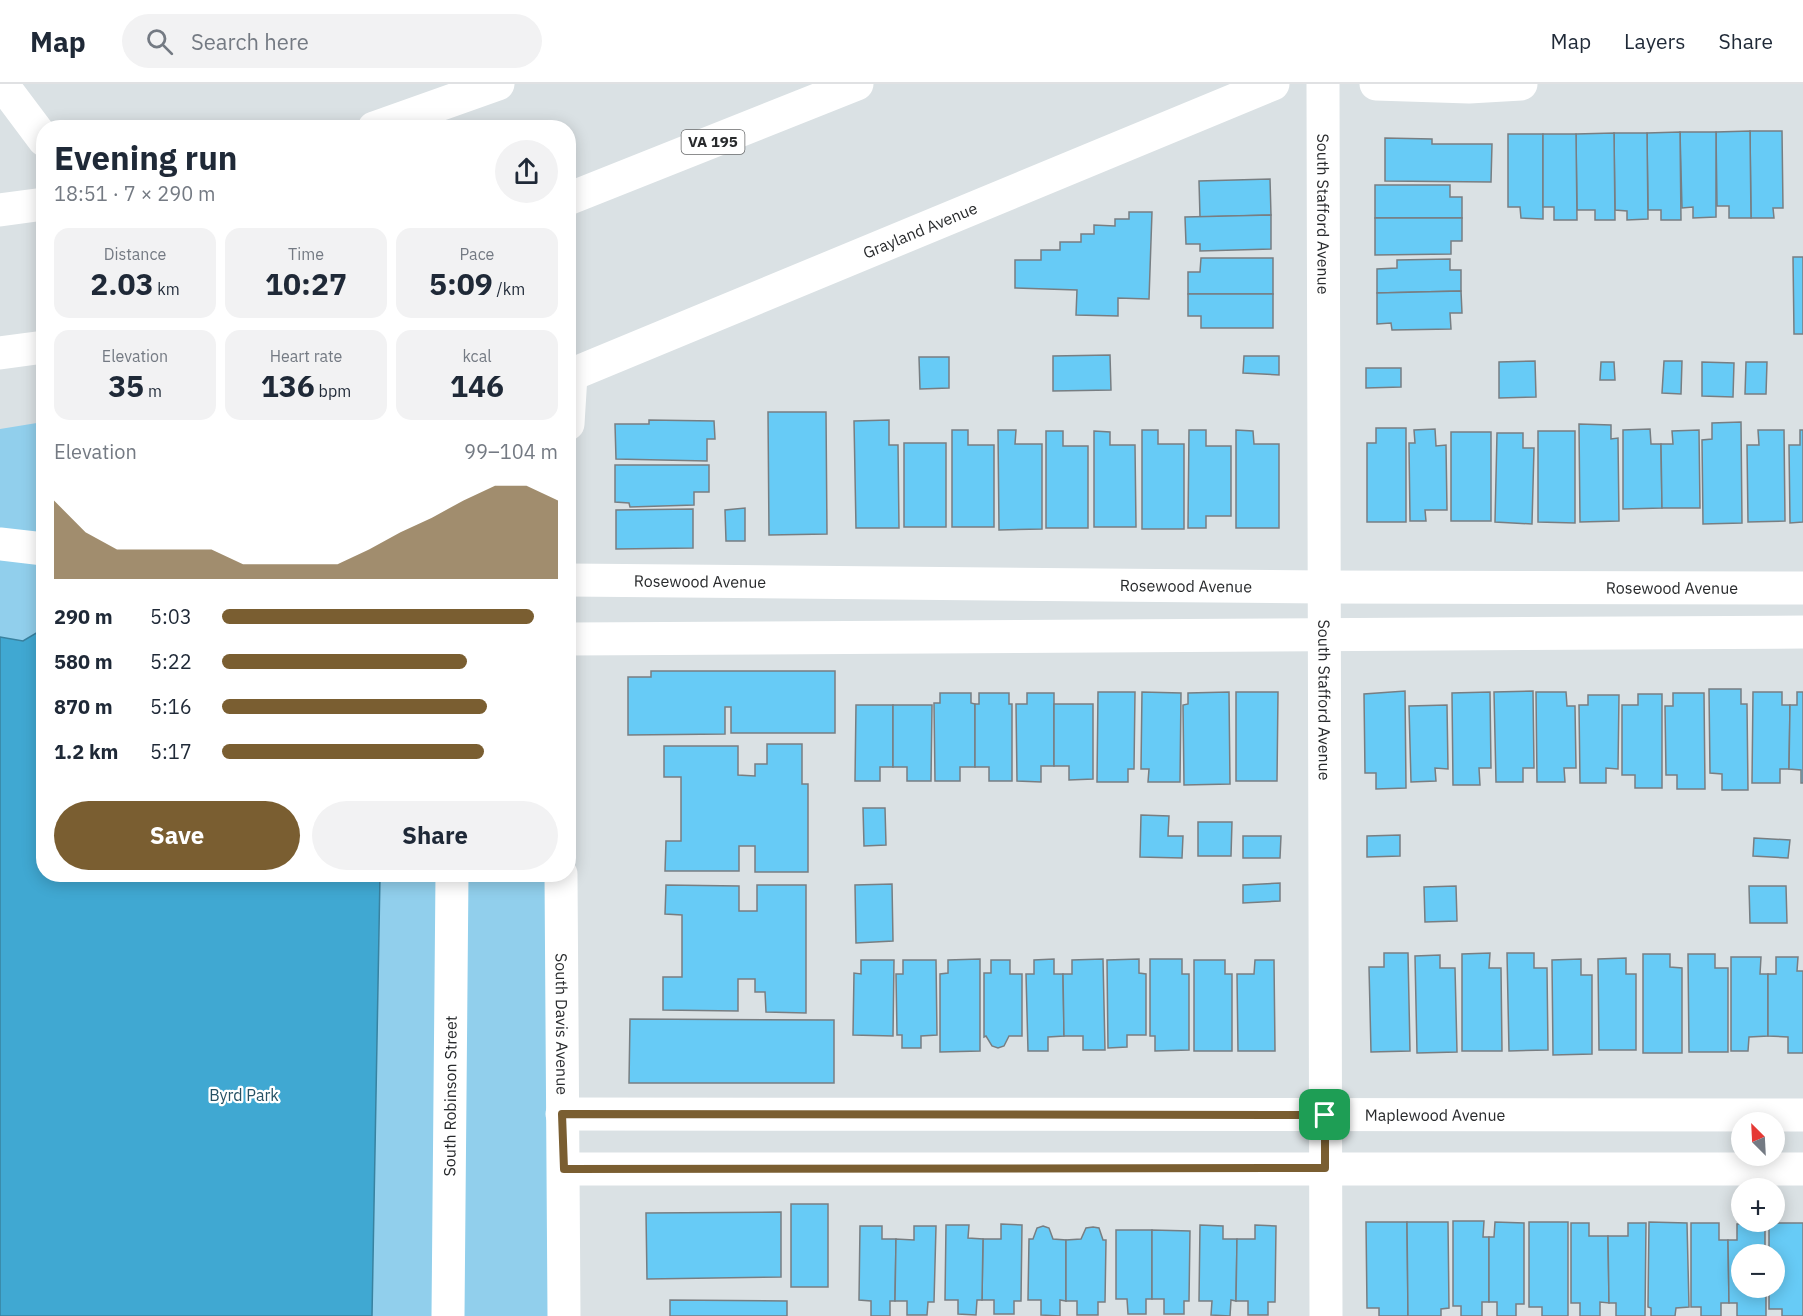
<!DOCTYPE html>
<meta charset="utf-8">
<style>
body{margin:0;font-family:"IBM Plex Sans",sans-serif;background:#f2f2f3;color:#1f2937;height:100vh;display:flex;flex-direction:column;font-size:22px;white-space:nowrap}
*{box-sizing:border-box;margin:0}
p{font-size:20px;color:#747a83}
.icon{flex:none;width:33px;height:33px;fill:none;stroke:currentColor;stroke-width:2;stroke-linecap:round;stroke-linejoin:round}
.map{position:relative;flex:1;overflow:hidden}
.sheet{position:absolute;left:36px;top:36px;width:540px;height:762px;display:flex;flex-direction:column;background:#fff;border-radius:24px;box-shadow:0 3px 15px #0003}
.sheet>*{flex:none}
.needle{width:39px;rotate:336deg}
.buttons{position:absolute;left:1731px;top:1028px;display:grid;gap:12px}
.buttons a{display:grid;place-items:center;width:54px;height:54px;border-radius:50%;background:#fff;box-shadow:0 3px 15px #0003;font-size:30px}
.pin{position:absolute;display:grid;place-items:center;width:51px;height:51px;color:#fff;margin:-26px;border-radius:12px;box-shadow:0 3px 9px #0006}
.round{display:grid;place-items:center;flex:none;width:63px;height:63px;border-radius:32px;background:#f2f2f3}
.summary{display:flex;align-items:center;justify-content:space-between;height:102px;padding:0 18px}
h1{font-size:33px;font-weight:700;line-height:45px}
.stats{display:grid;grid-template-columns:repeat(3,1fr);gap:9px;height:102px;padding:6px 18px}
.stats div{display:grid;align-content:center;border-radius:15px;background:#f2f2f3;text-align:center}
.stats b{font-size:30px;font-weight:700}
.stats small{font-size:16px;font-weight:400}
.stats p{font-size:16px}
.chart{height:168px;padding:12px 18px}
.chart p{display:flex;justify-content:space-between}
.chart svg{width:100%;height:108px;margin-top:6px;fill:#7a5e31;opacity:.7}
.cta{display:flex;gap:12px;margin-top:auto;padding:12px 18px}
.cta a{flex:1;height:69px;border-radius:36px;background:#7a5e31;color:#fff;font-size:24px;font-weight:700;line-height:69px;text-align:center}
.cta a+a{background:#f2f2f3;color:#1f2937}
ul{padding:0 18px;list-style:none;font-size:20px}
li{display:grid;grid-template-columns:96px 72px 1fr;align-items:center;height:45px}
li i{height:15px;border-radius:8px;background:#7a5e31}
header{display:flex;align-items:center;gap:36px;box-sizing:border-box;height:84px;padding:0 30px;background:#fff;border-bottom:2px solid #e0e1e3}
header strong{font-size:28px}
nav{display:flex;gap:33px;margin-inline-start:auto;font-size:21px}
.search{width:420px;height:54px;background:#f2f2f3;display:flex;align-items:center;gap:15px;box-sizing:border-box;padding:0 21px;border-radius:33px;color:#747a83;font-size:22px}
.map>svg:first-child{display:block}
.green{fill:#91cfec}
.water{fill:#40a8d2;stroke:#3982a0;stroke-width:1.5}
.building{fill:#67cbf6;stroke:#787e82;stroke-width:1.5}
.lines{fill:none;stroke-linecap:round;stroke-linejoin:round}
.minor{stroke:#fff;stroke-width:33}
.tertiary{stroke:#fff;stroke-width:33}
.motorway{stroke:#fff;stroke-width:33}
.route-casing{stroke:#fff;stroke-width:12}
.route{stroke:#7a5e31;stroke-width:8}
.labels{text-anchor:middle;stroke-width:4.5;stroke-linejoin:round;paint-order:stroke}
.shield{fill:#fff;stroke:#686a6b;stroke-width:1.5}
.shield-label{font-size:15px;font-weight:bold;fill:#282a2c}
.street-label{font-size:16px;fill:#282a2c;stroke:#fff}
.park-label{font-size:16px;fill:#265164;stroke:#fff}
</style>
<header>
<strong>Map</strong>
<div class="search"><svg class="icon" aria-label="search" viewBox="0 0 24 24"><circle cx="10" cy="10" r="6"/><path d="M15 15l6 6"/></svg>Search here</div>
<nav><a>Map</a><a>Layers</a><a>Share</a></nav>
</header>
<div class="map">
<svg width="1803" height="1232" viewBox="0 0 1803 1232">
<rect width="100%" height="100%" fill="#dae1e4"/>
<polygon class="green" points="43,338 44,790 552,791 550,1232 0,1232 0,345"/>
<polygon class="water" points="43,545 44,790 380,791 372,1232 0,1232 0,553 23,557"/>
<g class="building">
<polygon points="1750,47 1782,47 1783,124 1773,124 1774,134 1751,134"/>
<polygon points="1750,47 1751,134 1729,134 1729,122 1717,122 1716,48"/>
<polygon points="1680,48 1716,48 1716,133 1693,134 1693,123 1682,124"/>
<polygon points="1680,48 1681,136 1661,136 1661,126 1648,126 1647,49"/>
<polygon points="1614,49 1647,49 1648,135 1627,136 1627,127 1615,126"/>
<polygon points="1614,49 1615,136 1595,136 1595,126 1577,126 1576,50"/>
<polygon points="1508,50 1543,50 1543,135 1521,134 1520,123 1508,123"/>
<polygon points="1543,50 1576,50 1577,136 1554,136 1554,123 1543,123"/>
<polygon points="1385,54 1432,55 1432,60 1492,60 1491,98 1385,97"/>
<polygon points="1270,95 1271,131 1200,133 1199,97"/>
<polygon points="1375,101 1450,101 1450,113 1462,113 1462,134 1375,134"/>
<polygon points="1129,128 1152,128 1149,215 1118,214 1118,232 1076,231 1077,206 1015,204 1015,176 1041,176 1041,166 1060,166 1060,158 1081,158 1081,150 1094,150 1094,141 1115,142 1115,135 1129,135"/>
<polygon points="1271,131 1271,165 1200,167 1200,160 1186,160 1185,133"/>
<polygon points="1375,134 1462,134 1462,157 1451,157 1451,170 1375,171"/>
<polygon points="1793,173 1803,173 1803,250 1794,250"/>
<polygon points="1201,174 1273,174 1273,210 1188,210 1188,188 1200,188"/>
<polygon points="1450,175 1450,186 1461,186 1461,207 1377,209 1377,185 1397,184 1397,176"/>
<polygon points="1461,207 1462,229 1450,229 1451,245 1392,246 1391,239 1377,240 1377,209"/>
<polygon points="1188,210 1273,210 1273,244 1201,244 1201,232 1188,232"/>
<polygon points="1110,271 1111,306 1053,307 1053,272"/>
<polygon points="1244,272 1279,272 1279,291 1243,289"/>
<polygon points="919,273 949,273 949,304 920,305"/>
<polygon points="1535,277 1536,313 1499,314 1499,278"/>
<polygon points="1664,277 1682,277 1681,310 1662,309"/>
<polygon points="1601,278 1614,278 1615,296 1600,296"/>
<polygon points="1702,278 1734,279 1733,313 1702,312"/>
<polygon points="1746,278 1767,278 1766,310 1745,310"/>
<polygon points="1366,284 1401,284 1401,303 1366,304"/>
<polygon points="768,328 826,328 827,450 769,451"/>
<polygon points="649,336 714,337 715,355 707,355 707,377 616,375 615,340 649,340"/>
<polygon points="889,336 889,361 898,361 899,444 856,444 854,337"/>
<polygon points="1741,338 1742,439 1703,440 1702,356 1712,355 1712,339"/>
<polygon points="1579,340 1611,341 1611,355 1618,354 1619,437 1580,438"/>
<polygon points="1376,344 1406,344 1406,438 1367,438 1367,359 1376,359"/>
<polygon points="1435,345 1436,362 1446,361 1447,426 1425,426 1426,437 1410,437 1409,359 1415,359 1414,346"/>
<polygon points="1650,345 1651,360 1661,360 1662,424 1623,425 1623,346"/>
<polygon points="952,346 968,346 968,361 994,361 994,443 952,443"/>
<polygon points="998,346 1016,346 1015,360 1042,360 1042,445 999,446"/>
<polygon points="1142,346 1158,346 1158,360 1184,360 1184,445 1142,445"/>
<polygon points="1189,346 1206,346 1206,362 1231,362 1231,432 1206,432 1206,444 1188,444"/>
<polygon points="1236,346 1253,347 1254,360 1279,360 1279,444 1236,444"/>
<polygon points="1699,346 1700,424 1662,424 1661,360 1673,360 1672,347"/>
<polygon points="1758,346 1784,346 1785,437 1748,438 1747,361 1759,361"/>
<polygon points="1800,346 1803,346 1803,438 1790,439 1789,361 1800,361"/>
<polygon points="1046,347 1063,347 1063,362 1088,362 1088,444 1046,444"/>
<polygon points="1094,347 1110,348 1110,361 1135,361 1136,443 1094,443"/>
<polygon points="1538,347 1575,347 1575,439 1538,438"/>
<rect x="1451" y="348" width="40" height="89"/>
<polygon points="1497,349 1523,349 1523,364 1534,364 1532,440 1495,438"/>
<rect x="904" y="359" width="42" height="84"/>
<polygon points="615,381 709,381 709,408 694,408 694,421 630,423 629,419 615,418"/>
<polygon points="745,424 745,457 726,457 725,426"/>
<polygon points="693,425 693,464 616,465 616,426"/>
<polygon points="651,587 835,587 835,649 731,649 731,623 725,623 725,650 628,651 628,593 651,593"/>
<polygon points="1709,605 1741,605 1741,620 1747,620 1748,706 1722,706 1722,690 1710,689"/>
<polygon points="1405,607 1406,704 1376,705 1376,689 1365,689 1364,610"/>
<polygon points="1533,607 1534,684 1523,684 1523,698 1496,698 1494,608"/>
<polygon points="1098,608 1135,608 1134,685 1128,685 1128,698 1097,698"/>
<polygon points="1142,608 1181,609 1180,698 1148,698 1149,685 1141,685"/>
<polygon points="1229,608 1230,700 1184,701 1183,621 1188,620 1188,609"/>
<polygon points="1236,608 1278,608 1277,697 1236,697"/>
<polygon points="1490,608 1491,684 1479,684 1480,701 1453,701 1452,609"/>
<polygon points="1536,608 1566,608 1567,622 1575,622 1576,684 1564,684 1565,698 1537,698"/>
<polygon points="1753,608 1782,608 1782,621 1790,621 1789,685 1780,685 1780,699 1752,699"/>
<polygon points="1797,608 1803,608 1803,699 1801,699 1801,686 1789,685 1790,621 1797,621"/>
<polygon points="940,609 971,609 971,619 975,620 975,683 960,683 960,697 935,697 934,619 940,619"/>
<polygon points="979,609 1009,609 1009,620 1012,620 1012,697 989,697 989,683 975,683 975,620 979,620"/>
<polygon points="1027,609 1054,609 1054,682 1041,682 1041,698 1017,697 1016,620 1027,620"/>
<polygon points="1673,609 1704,609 1705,705 1677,705 1677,691 1666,691 1665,622 1673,622"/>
<polygon points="1638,610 1662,610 1662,704 1635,704 1635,691 1622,691 1622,621 1638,621"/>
<polygon points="1588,611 1619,611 1618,685 1606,684 1606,699 1580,699 1579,621 1588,621"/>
<polygon points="1054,620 1093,620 1093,695 1069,696 1069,682 1054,682"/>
<polygon points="856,621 893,621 893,683 880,683 880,697 855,697"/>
<polygon points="893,621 932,621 931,697 907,697 907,683 893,683"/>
<polygon points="1447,621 1448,685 1435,684 1436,697 1411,698 1409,622"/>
<polygon points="767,660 802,660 802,700 808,700 808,788 755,788 755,762 739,762 739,787 665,787 666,757 681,757 681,693 664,693 664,662 738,662 738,691 755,692 755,680 767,680"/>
<polygon points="863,724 885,724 886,761 864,762"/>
<polygon points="1141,731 1169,732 1168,752 1183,752 1182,774 1140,773"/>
<polygon points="1198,738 1232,738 1231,772 1198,772"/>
<polygon points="1400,751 1400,772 1367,773 1367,752"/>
<polygon points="1243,752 1281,752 1280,774 1243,774"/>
<polygon points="1754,754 1790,756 1788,774 1753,772"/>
<polygon points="1280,799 1280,817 1243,819 1243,801"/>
<polygon points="892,800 893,857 856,859 855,801"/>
<polygon points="666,801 739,802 739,827 757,827 757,801 806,801 806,929 766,928 765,908 755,908 755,895 738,895 738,927 663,926 663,893 682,893 682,831 665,830"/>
<polygon points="1456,802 1457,837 1425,838 1424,803"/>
<polygon points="1749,802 1786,802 1787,839 1750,839"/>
<polygon points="1384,869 1408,869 1410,967 1371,968 1369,883 1384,883"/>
<polygon points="1490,869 1489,884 1501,884 1502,967 1462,967 1462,870"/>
<polygon points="1507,869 1534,869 1534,884 1547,884 1548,966 1509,967"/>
<polygon points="1643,870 1670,870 1670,883 1682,884 1682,969 1643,969"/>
<polygon points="1688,870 1715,870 1715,884 1728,884 1728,968 1689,968"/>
<polygon points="1440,871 1440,884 1455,884 1457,968 1417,969 1415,872"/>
<polygon points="1731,873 1761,873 1760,890 1768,890 1768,952 1749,953 1748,967 1731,967"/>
<polygon points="1776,873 1798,873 1797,887 1803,887 1803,969 1788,969 1788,953 1768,952 1768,890 1776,890"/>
<polygon points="1626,874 1626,890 1636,890 1636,966 1599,966 1598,875"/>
<polygon points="980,875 980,967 940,968 940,890 948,889 948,876"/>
<polygon points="1054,875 1054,890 1063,890 1064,952 1048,953 1048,967 1028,967 1026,890 1034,890 1034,876"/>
<polygon points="1103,875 1105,966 1083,966 1083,952 1064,952 1063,890 1072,890 1072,876"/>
<polygon points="1139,875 1139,889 1146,890 1146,951 1127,951 1127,963 1108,964 1107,876"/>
<polygon points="1150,875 1182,875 1182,890 1189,890 1189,966 1155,967 1155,952 1150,952"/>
<polygon points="1581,875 1581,891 1592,891 1592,970 1553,971 1552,876"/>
<polygon points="861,876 894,876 893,952 853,951 854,889 861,890"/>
<polygon points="903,876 936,876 937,951 921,952 921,964 902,964 902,951 897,951 896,890 903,890"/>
<polygon points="991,876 1010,876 1010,890 1022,890 1022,952 1009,952 1004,962 998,964 992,962 986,952 984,953 984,889 991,889"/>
<polygon points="1194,876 1225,876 1225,890 1232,890 1232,967 1194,967"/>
<polygon points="1255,876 1274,876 1275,967 1238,967 1237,890 1254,890"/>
<polygon points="630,935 834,936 834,999 629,999"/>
<rect x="791" y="1120" width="37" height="83"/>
<polygon points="781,1128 781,1193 647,1195 646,1129"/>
<polygon points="1453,1137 1484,1137 1483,1153 1489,1153 1489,1218 1482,1218 1482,1232 1461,1232 1461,1222 1453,1222"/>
<polygon points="1366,1138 1407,1138 1408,1232 1379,1232 1379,1224 1367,1224"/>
<polygon points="1407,1138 1448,1138 1449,1224 1441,1225 1441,1232 1408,1232"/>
<polygon points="1495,1138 1524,1139 1524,1220 1516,1220 1516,1232 1497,1232 1497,1218 1489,1218 1489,1153 1494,1153"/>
<polygon points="1529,1138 1568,1138 1568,1232 1542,1232 1542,1223 1529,1223"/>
<polygon points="1649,1138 1687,1139 1689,1223 1676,1224 1675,1232 1651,1232 1651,1224 1648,1223"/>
<polygon points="1571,1139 1589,1139 1589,1152 1608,1152 1609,1219 1600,1218 1600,1232 1580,1232 1580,1219 1571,1219"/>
<polygon points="1628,1139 1646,1139 1645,1232 1616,1232 1616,1219 1609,1219 1608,1152 1628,1152"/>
<polygon points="1691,1139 1719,1139 1719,1156 1728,1156 1729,1219 1721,1219 1721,1232 1701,1232 1701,1223 1691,1223"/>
<polygon points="1765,1139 1765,1170 1742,1170 1742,1203 1766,1203 1766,1232 1737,1232 1737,1219 1729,1219 1728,1156 1737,1156 1737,1140"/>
<polygon points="1769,1139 1803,1139 1803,1232 1782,1232 1782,1225 1769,1225 1769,1203 1774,1203 1774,1170 1769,1170"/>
<polygon points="1001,1140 1022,1141 1021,1217 1014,1217 1014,1230 994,1230 994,1216 982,1216 983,1155 1001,1155"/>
<polygon points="946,1141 969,1141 968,1154 983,1155 982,1216 977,1216 976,1231 958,1230 958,1216 945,1216"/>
<polygon points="1200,1141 1223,1142 1223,1155 1237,1155 1236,1217 1231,1216 1230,1232 1211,1231 1212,1217 1199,1217"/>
<polygon points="1255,1141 1276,1142 1275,1218 1268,1218 1268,1231 1248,1231 1248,1217 1236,1217 1237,1155 1255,1155"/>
<polygon points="860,1142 882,1142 882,1155 896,1155 895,1217 890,1217 890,1232 871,1232 871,1217 859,1216"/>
<polygon points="914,1142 936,1142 934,1218 928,1218 927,1231 907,1231 907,1217 895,1217 896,1155 914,1156"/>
<polygon points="1043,1142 1049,1144 1053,1155 1066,1156 1066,1217 1060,1216 1060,1232 1041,1231 1041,1216 1028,1216 1029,1155 1033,1155 1037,1144"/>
<polygon points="1093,1143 1099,1144 1103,1156 1106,1156 1105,1218 1098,1218 1098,1231 1077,1231 1077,1217 1066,1217 1066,1156 1081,1155 1086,1144"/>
<polygon points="1116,1146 1152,1146 1152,1215 1146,1215 1146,1230 1128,1230 1127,1215 1116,1215"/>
<polygon points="1152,1146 1190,1147 1189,1217 1184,1217 1184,1230 1164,1230 1164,1215 1152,1215"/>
<polygon points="670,1216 787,1217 787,1232 670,1232"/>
</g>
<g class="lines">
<g class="minor">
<path id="s1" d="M 1323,0 L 1326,1232"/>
<polyline points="1376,0 1469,3 1521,0"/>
<polyline points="568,340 571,291"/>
<polyline points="0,460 44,465"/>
<path id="s2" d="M 568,496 L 1324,503 L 1803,504"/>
<polyline points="568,555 1803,548"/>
<path id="s3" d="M 561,790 L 564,1232"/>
<path id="s4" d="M 562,1030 L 1803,1031"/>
<polyline points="565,1085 1803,1085"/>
</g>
<g class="tertiary">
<polyline points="2,0 44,56"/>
<path id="s5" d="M 568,292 L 1273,0"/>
<path id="s6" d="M 448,1232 L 452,790"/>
</g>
<g class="motorway">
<polyline points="374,44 498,0"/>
<polyline points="568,115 857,0"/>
<polyline points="0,126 44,120"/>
<polyline points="0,269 44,263"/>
</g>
</g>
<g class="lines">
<defs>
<polygon id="route" points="562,1030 1325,1031 1325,1084 564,1085"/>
</defs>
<use href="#route" class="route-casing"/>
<use href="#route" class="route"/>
</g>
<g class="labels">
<rect class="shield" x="681.5" y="46" width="63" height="24" rx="4.5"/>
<g class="shield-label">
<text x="713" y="63">VA 195</text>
</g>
<g class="street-label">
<text dy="6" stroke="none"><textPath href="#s1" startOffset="130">South Stafford Avenue</textPath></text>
<text dy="6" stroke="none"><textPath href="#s5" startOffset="381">Grayland Avenue</textPath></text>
<text dy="6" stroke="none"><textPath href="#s2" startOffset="132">Rosewood Avenue</textPath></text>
<text dy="6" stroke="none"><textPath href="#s2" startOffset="618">Rosewood Avenue</textPath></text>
<text dy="6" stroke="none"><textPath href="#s2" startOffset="1104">Rosewood Avenue</textPath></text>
<text dy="6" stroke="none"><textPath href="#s1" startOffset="616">South Stafford Avenue</textPath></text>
<text dy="6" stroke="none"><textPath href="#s3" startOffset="150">South Davis Avenue</textPath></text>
<text dy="6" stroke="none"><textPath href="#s6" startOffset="220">South Robinson Street</textPath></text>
<text dy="6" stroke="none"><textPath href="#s4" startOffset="873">Maplewood Avenue</textPath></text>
</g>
<g class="park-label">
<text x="244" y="1017">Byrd Park</text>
</g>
</g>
</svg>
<div class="buttons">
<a><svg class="needle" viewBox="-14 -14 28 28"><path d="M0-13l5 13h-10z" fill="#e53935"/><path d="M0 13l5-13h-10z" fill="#747a83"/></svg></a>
<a>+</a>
<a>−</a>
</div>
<div class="pin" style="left:1325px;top:1031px;background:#1e9e55"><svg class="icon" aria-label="arrive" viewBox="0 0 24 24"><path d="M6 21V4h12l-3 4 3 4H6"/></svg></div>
<section class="sheet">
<div class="summary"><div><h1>Evening run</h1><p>18:51 · 7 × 290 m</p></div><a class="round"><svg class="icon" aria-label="share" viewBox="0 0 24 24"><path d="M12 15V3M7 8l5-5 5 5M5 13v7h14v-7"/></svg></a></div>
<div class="stats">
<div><p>Distance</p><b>2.03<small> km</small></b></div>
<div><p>Time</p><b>10:27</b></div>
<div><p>Pace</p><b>5:09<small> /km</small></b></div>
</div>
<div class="stats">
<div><p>Elevation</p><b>35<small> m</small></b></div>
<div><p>Heart rate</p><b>136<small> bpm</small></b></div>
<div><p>kcal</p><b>146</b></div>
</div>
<div class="chart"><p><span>Elevation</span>99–104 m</p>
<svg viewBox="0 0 160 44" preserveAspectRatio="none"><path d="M0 44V12L10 25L20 32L30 32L40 32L50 32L60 38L70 38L80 38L90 38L100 32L110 25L120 19L130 12L140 6L150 6L160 12V44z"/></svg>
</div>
<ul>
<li><b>290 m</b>5:03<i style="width:93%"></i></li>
<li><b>580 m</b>5:22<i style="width:73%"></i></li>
<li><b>870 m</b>5:16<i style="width:79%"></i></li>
<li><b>1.2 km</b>5:17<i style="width:78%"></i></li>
</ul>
<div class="cta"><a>Save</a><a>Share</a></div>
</section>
</div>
